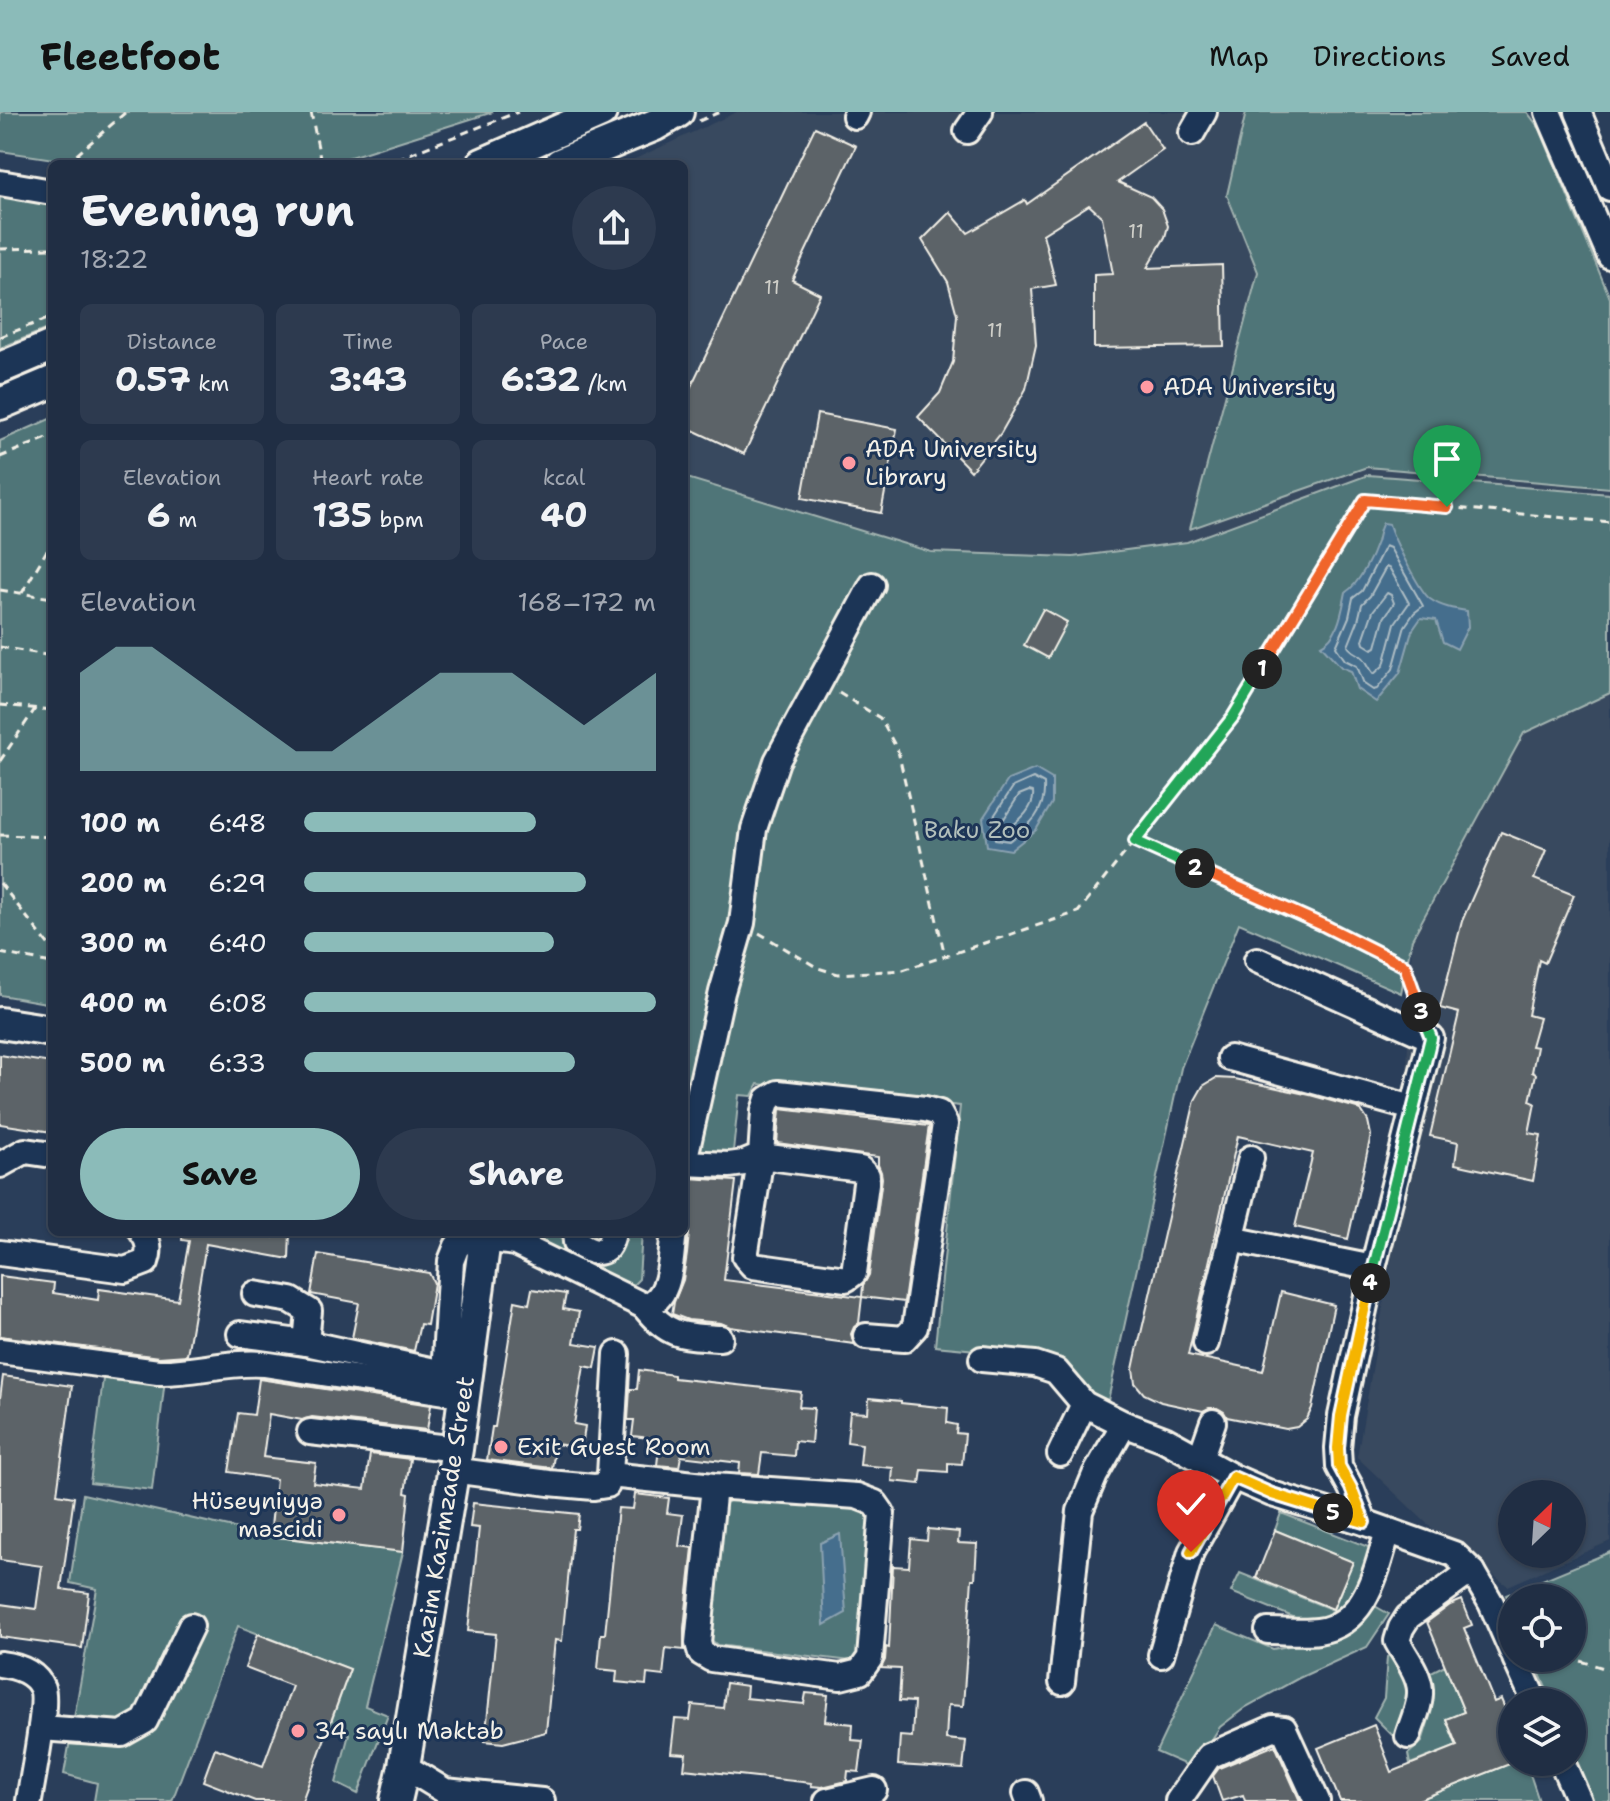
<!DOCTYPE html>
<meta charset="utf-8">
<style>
body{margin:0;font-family:"Shantell Sans",sans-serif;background:#2d3a4f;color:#f1f3f6;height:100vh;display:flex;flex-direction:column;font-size:30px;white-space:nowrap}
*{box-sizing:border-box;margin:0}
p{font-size:26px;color:#a2a8b2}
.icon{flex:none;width:44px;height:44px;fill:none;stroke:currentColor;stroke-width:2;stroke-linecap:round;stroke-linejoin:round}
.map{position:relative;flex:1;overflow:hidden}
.sheet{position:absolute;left:48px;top:48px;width:640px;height:1076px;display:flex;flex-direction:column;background:#202e44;border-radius:12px;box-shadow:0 2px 6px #0004,0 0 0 2px #3d4a5d}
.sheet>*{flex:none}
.needle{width:52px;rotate:25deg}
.controls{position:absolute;left:1498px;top:1368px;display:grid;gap:16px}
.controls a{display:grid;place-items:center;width:88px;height:88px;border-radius:50%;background:#202e44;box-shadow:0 2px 6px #0004,0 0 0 2px #3d4a5d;font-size:40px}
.pin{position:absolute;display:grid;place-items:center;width:68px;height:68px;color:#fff;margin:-82px -34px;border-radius:50% 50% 50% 0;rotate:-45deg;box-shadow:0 0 8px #0007}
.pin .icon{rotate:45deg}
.km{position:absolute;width:40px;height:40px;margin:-20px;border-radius:50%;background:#222;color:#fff;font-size:22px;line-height:40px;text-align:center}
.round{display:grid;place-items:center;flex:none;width:84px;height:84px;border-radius:42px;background:#2d3a4f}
.head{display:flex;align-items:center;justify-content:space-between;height:136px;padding:0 32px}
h1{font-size:44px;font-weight:700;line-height:60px}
.figures{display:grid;grid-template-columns:repeat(3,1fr);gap:12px;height:136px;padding:8px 32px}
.figures div{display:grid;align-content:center;border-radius:12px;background:#2d3a4f;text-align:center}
.figures b{font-size:34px;font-weight:700}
.figures small{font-size:22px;font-weight:400}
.figures p{font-size:22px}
.chart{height:224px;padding:16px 32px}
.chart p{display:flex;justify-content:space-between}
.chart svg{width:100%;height:144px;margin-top:8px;fill:#8bbbb9;opacity:.7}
.primary-button{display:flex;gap:16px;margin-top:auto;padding:16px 32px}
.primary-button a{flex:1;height:92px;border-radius:48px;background:#8bbbb9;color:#111;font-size:32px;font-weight:700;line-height:92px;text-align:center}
.primary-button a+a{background:#2d3a4f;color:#f1f3f6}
ul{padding:0 32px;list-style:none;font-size:26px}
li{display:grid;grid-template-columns:128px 96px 1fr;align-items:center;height:60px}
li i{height:20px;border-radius:10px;background:#8bbbb9}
header{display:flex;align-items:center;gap:48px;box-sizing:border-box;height:112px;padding:0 40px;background:#8bbbb9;color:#111}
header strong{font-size:38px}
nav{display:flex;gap:44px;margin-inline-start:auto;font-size:28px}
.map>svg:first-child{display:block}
.built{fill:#39495e;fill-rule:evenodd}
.green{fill:#4f7578;stroke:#a2b3b0;stroke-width:2}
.water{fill:#456e8d;stroke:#8ba2b1;stroke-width:2}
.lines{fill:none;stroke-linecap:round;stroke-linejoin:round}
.shore{stroke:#aebdc4;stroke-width:2}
.building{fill:#5c6368;stroke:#f4f1e8;stroke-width:2}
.minor-casing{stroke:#f4f1e8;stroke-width:30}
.major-casing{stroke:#f4f1e8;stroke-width:36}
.path{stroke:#f4f1e8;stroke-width:3;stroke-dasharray:8 6;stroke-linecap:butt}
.minor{stroke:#1d3557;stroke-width:24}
.major{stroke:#1d3557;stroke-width:30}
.split-1-casing{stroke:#fff;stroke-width:16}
.split-2-casing{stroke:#fff;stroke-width:16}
.split-3-casing{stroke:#fff;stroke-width:16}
.split-4-casing{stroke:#fff;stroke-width:16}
.split-5-casing{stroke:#fff;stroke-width:16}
.split-6-casing{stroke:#fff;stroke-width:16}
.split-1{stroke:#f0652b;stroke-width:10}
.split-2{stroke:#22a559;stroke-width:10}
.split-3{stroke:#f0652b;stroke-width:10}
.split-4{stroke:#22a559;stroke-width:10}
.split-5{stroke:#f5b400;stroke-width:10}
.split-6{stroke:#f5b400;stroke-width:10}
.poi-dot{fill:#ff9aa2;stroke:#1d3557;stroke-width:3}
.labels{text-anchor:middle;stroke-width:6;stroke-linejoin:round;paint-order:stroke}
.number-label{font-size:20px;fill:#cecec8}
.poi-label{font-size:24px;fill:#f4f1e8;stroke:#1d3557;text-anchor:start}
.park-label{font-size:24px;fill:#b2bfbb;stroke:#1d3557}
.street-label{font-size:24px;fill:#f4f1e8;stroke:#1d3557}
</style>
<header>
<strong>Fleetfoot</strong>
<nav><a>Map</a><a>Directions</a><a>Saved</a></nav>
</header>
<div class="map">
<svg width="1610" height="1689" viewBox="0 0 1610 1689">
<rect width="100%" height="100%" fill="#2a3e5a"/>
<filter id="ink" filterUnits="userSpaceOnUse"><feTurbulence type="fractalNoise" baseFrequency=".0125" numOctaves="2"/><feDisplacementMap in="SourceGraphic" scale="16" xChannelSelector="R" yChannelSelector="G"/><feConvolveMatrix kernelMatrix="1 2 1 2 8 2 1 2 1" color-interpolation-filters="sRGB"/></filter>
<g filter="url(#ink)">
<g class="built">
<polygon points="737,0 1531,0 1540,17 1610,187 1610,382 1368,363 1187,430 1073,445 931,440 684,365 684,52 624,52"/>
<path d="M 1610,581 L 1610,1429 L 1508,1474 L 1440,1424 L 1357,1345 L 1402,1085 L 1412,827 L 1524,621 ZM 1512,1382 L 1572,1382 L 1572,1442 L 1512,1442 Z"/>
</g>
<g class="green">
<polygon points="0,0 493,0 328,52 87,52 0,39"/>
<polygon points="1246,0 1527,0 1540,17 1610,186 1610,376 1367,355 1190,417 1258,160 1227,83"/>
<polygon points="0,84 52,91 52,215 0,236"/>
<polygon points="52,306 52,892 0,883 0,329"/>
<polygon points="1368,363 1610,382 1610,581 1524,621 1412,827 1401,881 1239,811 1181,956 1107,1293 1093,1288 1062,1246 935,1234 960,994 758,972 752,984 739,983 732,1049 684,1044 684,365 931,440 1073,445 1187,430"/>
<polygon points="512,1120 642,1120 639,1167 626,1180"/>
<polygon points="104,1259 165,1267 152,1378 90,1371"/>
<polygon points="83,1382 269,1424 403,1440 365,1594 388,1603 358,1682 336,1671 349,1622 329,1616 350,1557 238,1514 172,1689 94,1689 97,1671 64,1662 97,1477 70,1471"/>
<polygon points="733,1386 860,1396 874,1411 863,1540 851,1549 717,1533 708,1525 721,1395"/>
<polygon points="1281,1401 1371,1436 1357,1484 1389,1502 1367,1535 1299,1566 1246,1595 1220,1615 1193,1656 1156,1640 1216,1513 1273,1537 1340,1524 1231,1480 1240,1461 1333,1498 1353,1450 1275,1418"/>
<polygon points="1610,1440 1610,1689 1593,1689 1572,1638 1572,1590 1552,1590 1533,1546 1572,1546 1572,1486 1512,1486 1512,1497 1506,1483"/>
<polygon points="1396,1537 1412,1575 1409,1602 1393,1624 1374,1605 1384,1586 1387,1545"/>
<polygon points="1445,1553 1464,1600 1446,1607 1457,1634 1410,1652 1408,1642 1422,1630 1432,1598 1429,1561"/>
<polygon points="1514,1650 1526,1650 1539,1689 1416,1689"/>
</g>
<g class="water">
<path d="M 1383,411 L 1389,412 C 1393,426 1420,480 1430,487 C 1441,495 1454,497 1467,499 L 1468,515 L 1457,537 L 1443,530 L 1436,508 L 1421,506 L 1412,519 L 1400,561 L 1376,590 L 1357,577 L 1351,559 L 1341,555 L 1321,533 C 1339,524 1342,499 1346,480 C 1359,472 1372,445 1377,430 C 1379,423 1379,417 1383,411 Z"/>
<polygon points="1035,657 1052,667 1052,691 1036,718 1011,738 987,734 983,706 1008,668"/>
<polygon points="840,1422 846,1501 824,1513 820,1431"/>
</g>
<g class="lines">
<g class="shore">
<polygon points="1385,434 1390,436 1423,494 1414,501 1405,514 1393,557 1377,577 1373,578 1364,572 1357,554 1345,548 1336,535 1349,505 1353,486 1362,479"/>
<path d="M 1386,455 L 1390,457 L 1409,491 L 1395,511 L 1384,553 L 1374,562 C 1370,558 1369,553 1365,548 C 1360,541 1352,541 1348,534 L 1358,509 L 1362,492 L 1370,484 Z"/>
<polygon points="1387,481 1391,483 1394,491 1384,506 1376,535 1372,537 1364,532 1363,528 1373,499"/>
<path d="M 1033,666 L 1044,672 C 1046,700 1030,713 1009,729 L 995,727 L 992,707 L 1013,675 Z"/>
<path d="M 1029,679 L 1033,680 C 1035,696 1020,708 1008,717 L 1004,717 L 1002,710 L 1019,683 Z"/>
</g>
</g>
<g class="building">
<polygon points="1144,10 1163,38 1118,70 1151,85 1162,97 1168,114 1165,125 1147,156 1222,153 1224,234 1094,236 1094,163 1113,162 1102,105 1089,93 1043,122 1056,173 1032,177 1036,233 1026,277 1001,321 971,359 918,305 940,281 953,250 957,203 948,170 922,128 950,100 968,121 1025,88 1027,92"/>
<polygon points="815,15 856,34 792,168 820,182 744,342 684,314 684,289"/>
<polygon points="817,302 897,317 881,401 802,386"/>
<polygon points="1043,497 1067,510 1048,546 1024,533"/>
<polygon points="1501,720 1546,738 1534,767 1574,783 1545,851 1539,848 1528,903 1539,906 1531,934 1537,935 1532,960 1536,962 1530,989 1535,991 1529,1021 1541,1023 1533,1069 1455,1052 1458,1030 1430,1024 1459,901 1440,896 1462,809"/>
<polygon points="0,943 52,951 52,1020 0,1012"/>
<polygon points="1216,966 1235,967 1310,983 1357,996 1361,998 1368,1009 1371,1023 1348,1127 1295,1115 1313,1041 1238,1024 1188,1243 1263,1259 1281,1180 1334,1193 1312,1296 1307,1307 1297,1315 1286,1317 1227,1305 1224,1300 1217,1296 1209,1296 1203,1299 1161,1290 1144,1282 1135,1271 1133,1257 1136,1243 1195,988 1203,974"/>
<polygon points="780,997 929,1014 904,1190 862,1185 863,1173 869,1163 882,1066 881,1060 878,1053 878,1045 777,1031"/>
<polygon points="688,1066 736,1069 724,1168 862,1185 859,1211 854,1215 851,1222 854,1232 730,1215 721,1211 688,1208 672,1202 674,1190 683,1168 687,1142 689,1121 688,1115 684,1109 684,1098"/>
<polygon points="183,1120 242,1120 273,1125 273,1120 290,1120 289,1147 206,1132 187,1243 159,1245 0,1224 0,1164 54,1171 53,1181 98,1188 99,1177 178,1188 189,1129 182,1128"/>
<polygon points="318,1142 429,1161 434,1171 427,1213 420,1212 414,1239 352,1226 359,1191 311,1182"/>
<polygon points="532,1177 566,1182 563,1197 579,1200 574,1231 599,1235 595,1256 584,1254 574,1312 585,1314 582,1336 556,1332 552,1356 487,1348 492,1315 495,1315 515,1189 529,1192"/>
<polygon points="639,1258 674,1263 674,1266 801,1280 799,1295 814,1296 811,1331 795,1329 794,1344 762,1341 759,1362 739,1361 740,1351 681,1344 679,1355 657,1353 660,1327 632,1324 634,1308 628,1308 630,1277 637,1277"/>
<polygon points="3,1264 72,1274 57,1382 74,1385 61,1477 89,1481 82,1536 0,1525 0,1492 36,1497 42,1454 0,1448 0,1286"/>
<polygon points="259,1267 431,1293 427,1318 312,1305 302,1308 269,1302 263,1345 316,1351 313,1371 365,1377 370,1342 410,1347 405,1381 409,1382 403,1440 270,1424 276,1367 229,1360 238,1301 254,1303"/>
<polygon points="869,1286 901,1289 901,1291 948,1296 947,1311 957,1313 956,1321 965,1322 962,1352 948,1351 948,1360 922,1358 920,1372 892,1369 893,1356 860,1353 862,1332 847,1330 850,1300 868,1301"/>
<polygon points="635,1382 669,1386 667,1401 683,1403 679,1434 693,1436 684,1516 684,1538 666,1536 663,1564 647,1562 646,1573 616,1570 617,1559 598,1557 601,1522 605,1522 618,1396 633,1397"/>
<polygon points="473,1391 579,1402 577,1417 573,1417 562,1529 555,1528 546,1620 503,1631 485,1629 496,1522 468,1519 479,1416 470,1415"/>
<polygon points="928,1417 959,1420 958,1431 977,1432 975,1467 972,1467 963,1594 948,1593 946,1627 966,1629 963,1657 898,1653 900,1624 912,1625 914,1590 899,1589 901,1557 881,1556 885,1548 886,1535 889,1536 893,1454 909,1455 911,1427 927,1429"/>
<polygon points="1275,1418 1353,1450 1333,1497 1256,1466"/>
<polygon points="1462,1488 1472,1513 1464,1516 1494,1590 1501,1587 1512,1613 1512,1651 1416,1689 1340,1689 1318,1636 1374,1613 1392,1660 1457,1634 1446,1607 1464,1600 1427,1510 1450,1493"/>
<polygon points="258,1522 350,1557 302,1689 255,1689 203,1669 215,1636 263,1654 292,1574 245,1556"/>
<polygon points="726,1571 747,1574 746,1586 804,1592 806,1581 828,1583 825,1609 853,1612 852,1628 863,1629 859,1660 848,1659 847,1669 822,1675 811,1674 812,1671 684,1657 686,1642 671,1641 675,1607 690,1608 692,1593 723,1596"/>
<polygon points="1275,1633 1300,1689 1245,1689 1243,1683 1222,1689 1213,1664 1219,1656"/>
</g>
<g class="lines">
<defs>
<g id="minor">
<polyline points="1548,0 1610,144"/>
<polyline points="1578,0 1610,76"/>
<polyline points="855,4 857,0"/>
<polyline points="967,19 980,0"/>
<polyline points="1192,21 1204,0"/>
<polyline points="0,71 52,80"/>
<polyline points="1257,848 1431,926 1373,1156 1341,1304 1338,1336 1339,1354 1351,1376 1364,1410"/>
<polyline points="1230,946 1413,996"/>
<polyline points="684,1050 722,880 742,811 754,717 777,649 872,473"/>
<polyline points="684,1051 729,1053 744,1051 761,1044 860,1057 867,1064 854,1161 846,1167 753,1154 745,1145 761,1044 764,999 768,987 778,981 925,997 939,1001 945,1012 915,1215 904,1227 866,1224"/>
<polyline points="0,1053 25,1039 52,1043"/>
<path d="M 575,1120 L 576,1130 C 594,1144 609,1145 613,1120"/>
<polyline points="1231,1127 1373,1156"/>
<path d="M 0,1141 L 125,1158 L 146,1150 C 150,1139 150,1130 142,1120"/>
<polyline points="255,1182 291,1188 309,1199 306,1231"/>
<path d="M 644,1194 C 668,1225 682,1224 720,1226"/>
<polyline points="240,1222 306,1231 457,1264"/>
<polyline points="1206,1231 1251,1046"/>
<path d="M 0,1239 L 158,1260 C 194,1261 228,1249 264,1252 L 464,1283"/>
<polyline points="982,1247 1035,1252 1056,1259 1084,1292 1124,1312 1164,1327 1233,1365 1272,1382 1364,1410 1454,1442 1473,1460 1491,1491 1512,1539"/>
<path d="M 443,1279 L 451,1149 L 457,1134 L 466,1128 L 486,1127 L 515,1131 L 644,1194 C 673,1188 670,1144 674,1120"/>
<polyline points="310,1320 457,1337"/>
<polyline points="1060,1342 1084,1292"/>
<polyline points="1200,1347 1213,1310"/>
<polyline points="452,1358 549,1371 594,1375 607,1373 610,1363 617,1242"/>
<polyline points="610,1363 714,1374 857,1384 875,1391 882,1401 870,1546 860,1560 840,1565 711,1547 701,1541 698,1531 714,1374"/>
<path d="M 1268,1519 C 1284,1519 1302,1521 1318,1519 C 1367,1512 1376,1458 1388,1419"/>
<polyline points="1161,1543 1191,1440 1233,1365"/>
<polyline points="1515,1546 1535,1590"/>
<path d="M 0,1552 C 16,1554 35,1559 42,1576 C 48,1591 32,1668 29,1689"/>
<polyline points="1062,1570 1080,1399 1095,1363 1124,1312"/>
<polyline points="41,1616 122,1622 145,1609 191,1514"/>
<path d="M 1408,1624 C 1412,1610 1421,1593 1420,1578 C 1419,1561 1405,1544 1397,1529 L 1401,1516 L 1408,1505 L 1460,1467 L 1473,1460"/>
<polyline points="1562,1650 1579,1689"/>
<polyline points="404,1654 445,1679 542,1689"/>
<polyline points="1026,1681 1029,1689"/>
<polyline points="827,1689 874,1678"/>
<polyline points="1178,1689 1209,1644 1273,1616 1284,1617 1317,1689"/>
</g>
<g id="major">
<polyline points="482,52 601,0"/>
<polyline points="560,52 655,13 678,0"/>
<polyline points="0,256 52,234"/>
<polyline points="0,292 52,270"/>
<polyline points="0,911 52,919"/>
<polyline points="396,1689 404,1654 457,1337 486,1120"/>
</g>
</defs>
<use href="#minor" class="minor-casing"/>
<use href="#major" class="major-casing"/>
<g class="path">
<polyline points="311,0 321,51"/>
<polyline points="699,9 720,0"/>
<polyline points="66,52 126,0"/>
<polyline points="384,52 518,0"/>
<polyline points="0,137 52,136"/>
<polyline points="0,225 52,205"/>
<polyline points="0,345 52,324"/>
<polyline points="0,478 52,486"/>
<polyline points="22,481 46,440 52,436"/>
<polyline points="0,535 52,544"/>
<polyline points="839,581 880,606 898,639 945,844"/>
<polyline points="0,593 52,598"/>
<polyline points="0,649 35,597"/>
<polyline points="0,723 52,725"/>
<polyline points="1135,729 1325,814 1405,854 1420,896"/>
<polyline points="0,771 52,837"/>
<polyline points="759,821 818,856 838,862 903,858 1078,800 1233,605 1365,388 1610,410"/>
<polyline points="0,841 52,851"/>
<polyline points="1581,1549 1610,1558"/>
</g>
<use href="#minor" class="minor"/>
<use href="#major" class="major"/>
</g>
</g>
<g class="lines" filter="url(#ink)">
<defs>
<polyline id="split-1" points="1262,557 1365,388 1447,395"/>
<polyline id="split-2" points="1195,756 1135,729 1233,605 1262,557"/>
<polyline id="split-3" points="1195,756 1325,814 1405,854 1421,900"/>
<polyline id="split-4" points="1370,1171 1431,926 1421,900"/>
<polyline id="split-5" points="1333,1401 1364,1410 1351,1376 1339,1354 1338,1336 1341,1304 1370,1171"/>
<polyline id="split-6" points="1191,1440 1233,1365 1272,1382 1333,1401"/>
</defs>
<use href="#split-1" class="split-1-casing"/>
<use href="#split-2" class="split-2-casing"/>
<use href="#split-3" class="split-3-casing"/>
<use href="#split-4" class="split-4-casing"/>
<use href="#split-5" class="split-5-casing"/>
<use href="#split-6" class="split-6-casing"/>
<use href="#split-1" class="split-1"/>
<use href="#split-2" class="split-2"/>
<use href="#split-3" class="split-3"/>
<use href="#split-4" class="split-4"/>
<use href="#split-5" class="split-5"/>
<use href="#split-6" class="split-6"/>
</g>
<g class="poi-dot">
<circle cx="1147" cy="275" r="8"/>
<circle cx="849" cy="351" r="8"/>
<circle cx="501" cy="1335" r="8"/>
<circle cx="339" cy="1403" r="8"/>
<circle cx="298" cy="1619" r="8"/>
</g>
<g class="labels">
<g class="number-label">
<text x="1136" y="126">11</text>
<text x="772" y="182">11</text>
<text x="995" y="225">11</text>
</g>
<g class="poi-label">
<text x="1163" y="283">ADA University</text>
<text x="865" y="345">ADA University<tspan x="865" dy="28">Library</tspan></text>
<text x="517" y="1343">Exit Guest Room</text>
<text x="323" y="1397" text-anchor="end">Hüseyniyyə<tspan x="323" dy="28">məscidi</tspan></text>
<text x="314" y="1627">34 saylı Məktəb</text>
</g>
<g class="park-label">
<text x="977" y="726">Baku Zoo</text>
</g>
<g class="street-label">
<text transform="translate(444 1405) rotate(-81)" y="8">Kazim Kazimzade Street</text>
</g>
</g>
</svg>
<div class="controls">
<a><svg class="needle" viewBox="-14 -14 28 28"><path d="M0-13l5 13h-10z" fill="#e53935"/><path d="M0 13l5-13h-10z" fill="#a2a8b2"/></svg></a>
<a><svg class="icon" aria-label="locate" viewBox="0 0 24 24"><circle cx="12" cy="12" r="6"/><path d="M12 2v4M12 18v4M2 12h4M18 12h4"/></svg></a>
<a><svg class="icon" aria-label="layers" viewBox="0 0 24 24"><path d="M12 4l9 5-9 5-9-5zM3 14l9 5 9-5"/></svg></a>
</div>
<div class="pin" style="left:1447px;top:395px;background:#1e9e55"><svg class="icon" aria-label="arrive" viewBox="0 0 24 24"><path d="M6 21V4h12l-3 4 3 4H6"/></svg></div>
<div class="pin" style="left:1191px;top:1440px;background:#d93025"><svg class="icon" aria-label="check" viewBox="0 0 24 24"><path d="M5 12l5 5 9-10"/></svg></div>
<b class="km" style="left:1262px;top:557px">1</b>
<b class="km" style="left:1195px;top:756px">2</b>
<b class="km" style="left:1421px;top:900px">3</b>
<b class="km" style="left:1370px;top:1171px">4</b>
<b class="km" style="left:1333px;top:1401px">5</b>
<section class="sheet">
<div class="head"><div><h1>Evening run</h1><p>18:22</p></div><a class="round"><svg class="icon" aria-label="share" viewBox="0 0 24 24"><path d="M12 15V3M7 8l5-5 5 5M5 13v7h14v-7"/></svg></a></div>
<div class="figures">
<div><p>Distance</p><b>0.57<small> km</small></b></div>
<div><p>Time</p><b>3:43</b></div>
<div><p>Pace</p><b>6:32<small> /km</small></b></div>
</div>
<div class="figures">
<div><p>Elevation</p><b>6<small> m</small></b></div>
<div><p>Heart rate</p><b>135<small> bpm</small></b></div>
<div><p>kcal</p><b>40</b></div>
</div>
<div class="chart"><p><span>Elevation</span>168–172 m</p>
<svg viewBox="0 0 160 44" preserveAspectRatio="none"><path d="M0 44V14L10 6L20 6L30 14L40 22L50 30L60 38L70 38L80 30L90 22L100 14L110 14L120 14L130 22L140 30L150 22L160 14V44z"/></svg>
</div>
<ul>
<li><b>100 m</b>6:48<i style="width:66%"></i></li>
<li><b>200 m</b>6:29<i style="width:80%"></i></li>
<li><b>300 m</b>6:40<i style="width:71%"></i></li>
<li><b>400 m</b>6:08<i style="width:100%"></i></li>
<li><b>500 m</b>6:33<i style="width:77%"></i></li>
</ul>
<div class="primary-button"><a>Save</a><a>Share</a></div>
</section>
</div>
